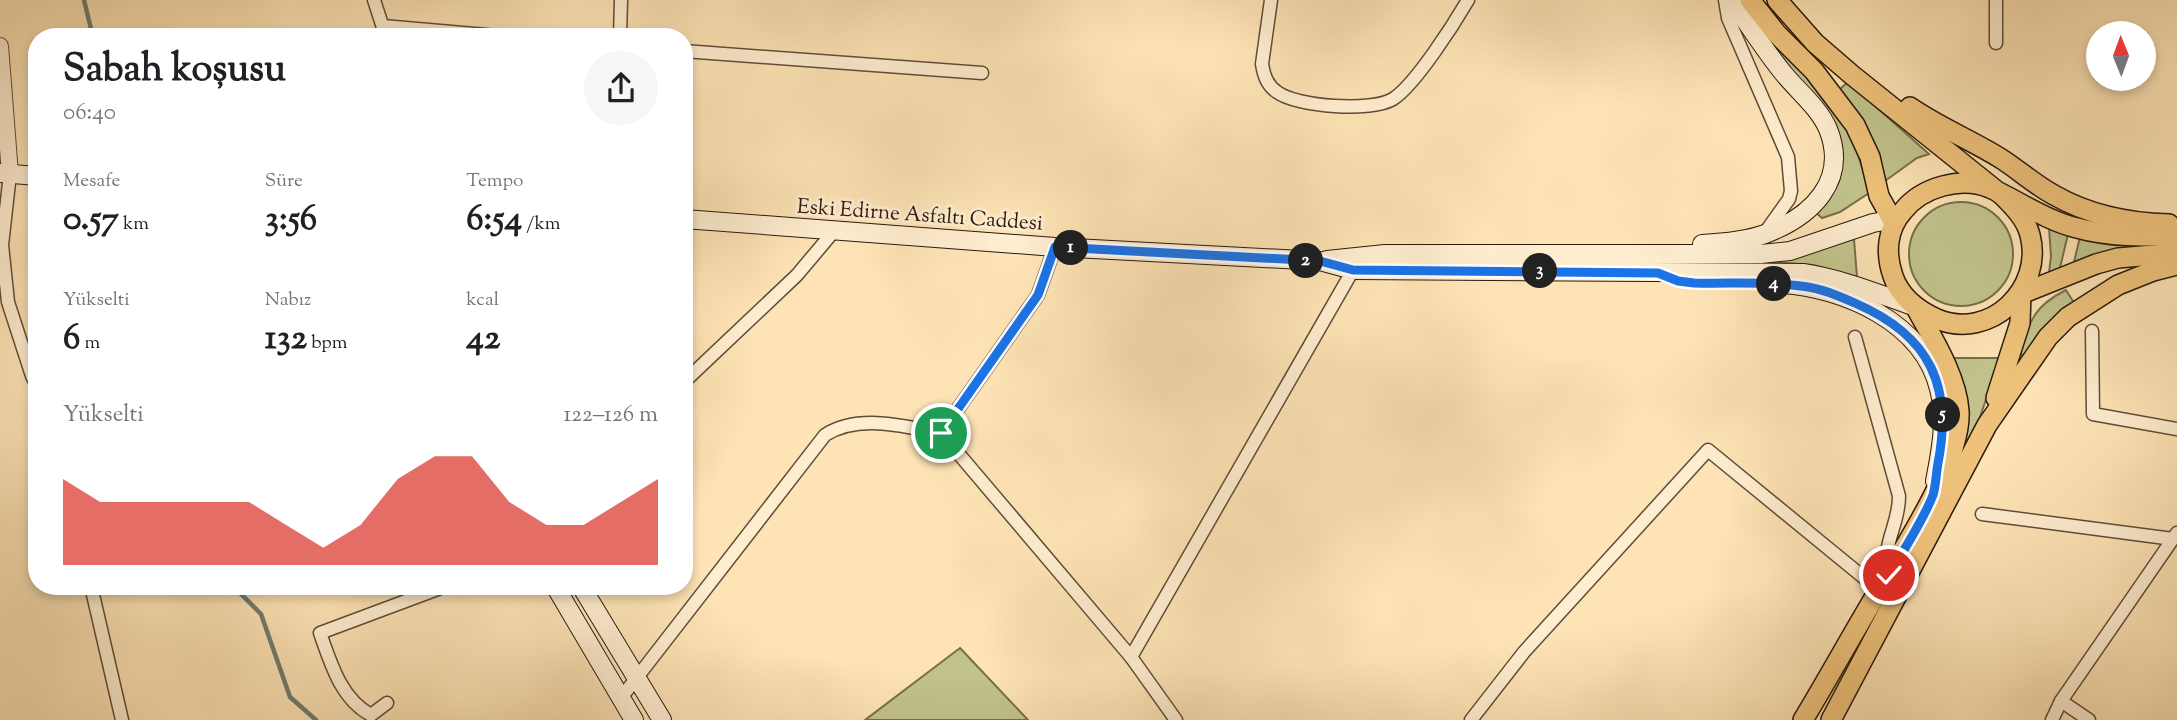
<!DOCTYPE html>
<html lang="tr">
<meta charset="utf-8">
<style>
body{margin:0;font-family:"Sorts Mill Goudy",serif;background:#f6f6f6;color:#202124;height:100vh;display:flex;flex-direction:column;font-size:26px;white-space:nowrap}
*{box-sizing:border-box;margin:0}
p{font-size:23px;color:#757577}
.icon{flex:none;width:38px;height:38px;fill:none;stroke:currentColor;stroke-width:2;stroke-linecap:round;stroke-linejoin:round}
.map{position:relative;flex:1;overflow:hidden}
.side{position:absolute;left:28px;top:28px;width:665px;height:567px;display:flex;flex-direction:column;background:#fff;border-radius:28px;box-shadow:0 4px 10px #0003}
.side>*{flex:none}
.needle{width:46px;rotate:359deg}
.controls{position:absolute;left:2086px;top:21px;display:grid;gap:14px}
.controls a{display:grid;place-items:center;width:70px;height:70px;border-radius:50%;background:#fff;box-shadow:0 4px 10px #0003;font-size:35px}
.pin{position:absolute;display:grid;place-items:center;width:60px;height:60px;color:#fff;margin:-30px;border:4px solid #fff;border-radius:50%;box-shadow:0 2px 7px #0007}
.km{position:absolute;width:35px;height:35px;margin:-18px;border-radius:50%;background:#222;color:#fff;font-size:19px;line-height:35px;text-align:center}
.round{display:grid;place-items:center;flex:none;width:74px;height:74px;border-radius:37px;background:#f6f6f6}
.head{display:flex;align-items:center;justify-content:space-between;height:119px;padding:0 35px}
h1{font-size:38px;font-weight:700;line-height:52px}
.figures{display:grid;grid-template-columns:repeat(3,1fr);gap:10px;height:119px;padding:7px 35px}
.figures div{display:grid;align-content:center}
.figures b{font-size:35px;font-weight:700}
.figures small{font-size:19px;font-weight:400}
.figures p{font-size:19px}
.chart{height:196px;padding:14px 35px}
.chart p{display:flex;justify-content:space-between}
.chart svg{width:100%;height:126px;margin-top:7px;fill:#d93025;opacity:.7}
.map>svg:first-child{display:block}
.green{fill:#c2c38c;stroke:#766e4d;stroke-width:2}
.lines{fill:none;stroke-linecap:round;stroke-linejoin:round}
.stream{stroke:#717c70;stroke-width:4.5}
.minor-casing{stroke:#604c38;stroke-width:15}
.tertiary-casing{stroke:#604c38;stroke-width:18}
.secondary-casing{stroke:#2b190e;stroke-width:20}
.primary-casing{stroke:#2b190e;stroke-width:22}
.minor{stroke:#feedcf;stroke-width:12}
.tertiary{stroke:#feedcf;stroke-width:16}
.secondary{stroke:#feedcf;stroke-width:18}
.primary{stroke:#eec27a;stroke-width:19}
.route-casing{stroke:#fff;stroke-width:14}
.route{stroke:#1a73e8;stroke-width:9}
.labels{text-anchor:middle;stroke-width:6;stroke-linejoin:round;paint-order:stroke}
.street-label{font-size:21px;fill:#2b190e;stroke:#feedcf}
</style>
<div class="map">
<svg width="2177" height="720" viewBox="0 0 2177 720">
<rect width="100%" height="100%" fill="#fde3b5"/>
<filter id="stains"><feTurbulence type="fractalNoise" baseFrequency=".00286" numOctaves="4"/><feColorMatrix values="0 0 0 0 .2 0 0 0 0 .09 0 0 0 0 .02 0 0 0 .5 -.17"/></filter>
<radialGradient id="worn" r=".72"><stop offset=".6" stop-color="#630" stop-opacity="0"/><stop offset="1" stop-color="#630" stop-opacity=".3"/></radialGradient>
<g class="green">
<path d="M 1751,22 C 1788,56 1828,91 1851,136 C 1859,154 1864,174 1869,193 L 1840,212 L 1822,218 L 1815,212 C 1839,188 1847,177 1838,143 Z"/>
<polygon points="1848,82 1929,154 1917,158 1885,181 1860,117 1840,89"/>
<circle cx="1961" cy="254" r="52"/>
<polygon points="2049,228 2068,234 2060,268 2049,273 2051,256"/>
<polygon points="2080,237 2147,245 2147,247 2122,249 2074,262"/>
<polygon points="1854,239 1857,277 1813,265 1757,261"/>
<path d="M 2066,290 L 2076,306 L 2025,358 L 2020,353 C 2030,320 2034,306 2066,290 Z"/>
<polygon points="1953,358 2000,358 1979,420 1956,473"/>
<polygon points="960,648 1028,720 865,720"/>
</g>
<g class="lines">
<g class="stream">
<polyline points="84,0 93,37"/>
<polyline points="233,586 261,614 290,697 316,720"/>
</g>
<defs>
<g id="minor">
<polyline points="374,0 386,37"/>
<path d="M 1271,0 L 1262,64 C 1264,76 1267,85 1277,92 C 1297,107 1372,112 1393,99 C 1415,85 1454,24 1468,0"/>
<polyline points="1725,0 1728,18 1788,157 1791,191 1789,199 1764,234"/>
<polyline points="383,26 509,37"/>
<polyline points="620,37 621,0"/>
<polyline points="1996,43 1996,0"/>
<polyline points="684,51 982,73"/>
<polyline points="10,174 2,245 8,302 32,376 37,385"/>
<polyline points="1055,247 1038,295 941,433 1131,657 1176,720"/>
<polyline points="2092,331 2093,414 2177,429"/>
<path d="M 1855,337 L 1899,496 C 1899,527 1881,542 1889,575"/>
<polyline points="684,382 797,275 834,231"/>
<polyline points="1982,514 2173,539"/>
<polyline points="91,586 122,720"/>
<polyline points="1131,657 1353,270"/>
<path d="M 621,698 L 825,435 C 860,413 904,427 941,433"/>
<polyline points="2061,701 2089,720"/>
<path d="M 387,703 L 371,715 C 341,699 331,664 320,633 L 446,586"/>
<polyline points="1471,720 1524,652 1708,450 1879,590"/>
<polyline points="2052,720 2061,701 2177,533"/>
</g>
<polyline id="tertiary" points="0,46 10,174"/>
<g id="secondary">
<polyline points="0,173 37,176"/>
<path d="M 684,219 L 1055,247 L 1320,261 L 1353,270 L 1803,273 C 1842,279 1879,294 1916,307"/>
<path d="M 1702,244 C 1722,243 1746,241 1765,234 C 1811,217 1849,181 1828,129 C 1819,108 1798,91 1784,74 C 1765,51 1749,25 1731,0"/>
<polyline points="1327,260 1385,254 1761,254 1790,251 1873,223 1884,221 1894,223"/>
<path d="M 1782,284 C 1844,288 1923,322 1939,389 C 1947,420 1941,450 1935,481"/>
<polyline points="555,586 634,720"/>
<polyline points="581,586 662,720"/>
</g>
<g id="primary">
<polyline points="1750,0 1777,34 1814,71 1855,125 1870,157 1879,196 1894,223"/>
<path d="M 1777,0 L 1815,43 L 1852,75 L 2003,196 C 2014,207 2026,219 2030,235 C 2044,289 1990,341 1937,319 C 1917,310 1900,297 1893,276 C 1885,253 1887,229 1903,211 C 1922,187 1961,176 1990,188 C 2019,201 2045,220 2077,228 C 2110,237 2143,237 2177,235"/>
<path d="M 1910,107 C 1939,127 1971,140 2000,158 C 2019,170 2035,185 2054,195 C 2089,215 2129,223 2169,224"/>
<polyline points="2021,294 2096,264 2118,258 2177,253"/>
<polyline points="1996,398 2020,323 2021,294"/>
<path d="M 1803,720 C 1829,677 1853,633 1879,590 C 1904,548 1962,460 1959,411 C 1957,377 1932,337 1916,308"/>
<polyline points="1831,720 1987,425 2048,337 2068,317 2118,285 2153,271 2177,265"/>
</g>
</defs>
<use href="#minor" class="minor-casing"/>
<use href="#tertiary" class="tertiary-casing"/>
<use href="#secondary" class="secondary-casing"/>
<use href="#primary" class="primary-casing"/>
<use href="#minor" class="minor"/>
<use href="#tertiary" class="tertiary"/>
<use href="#secondary" class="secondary"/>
<use href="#primary" class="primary"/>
</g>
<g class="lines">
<defs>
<path id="route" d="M 941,433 L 1038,295 L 1055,247 L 1320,261 L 1353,270 L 1658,273 L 1678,281 L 1694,283 C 1730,284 1766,281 1801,286 C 1821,288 1839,296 1857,304 C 1930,336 1953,386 1938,463 C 1936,474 1936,485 1933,495 C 1923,521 1903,551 1889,575"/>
</defs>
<use href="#route" class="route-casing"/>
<use href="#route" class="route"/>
</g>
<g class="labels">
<g class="street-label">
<text transform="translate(920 214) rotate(4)" y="7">Eski Edirne Asfaltı Caddesi</text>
</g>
</g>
<rect width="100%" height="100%" filter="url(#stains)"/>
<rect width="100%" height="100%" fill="url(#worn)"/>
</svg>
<div class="controls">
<a><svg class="needle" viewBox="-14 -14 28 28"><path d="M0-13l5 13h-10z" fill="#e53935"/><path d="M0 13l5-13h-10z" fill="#757577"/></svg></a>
</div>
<div class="pin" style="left:941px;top:433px;background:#1e9e55"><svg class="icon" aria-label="arrive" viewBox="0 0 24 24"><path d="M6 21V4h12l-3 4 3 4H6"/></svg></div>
<div class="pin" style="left:1889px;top:575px;background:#d93025"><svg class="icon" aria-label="check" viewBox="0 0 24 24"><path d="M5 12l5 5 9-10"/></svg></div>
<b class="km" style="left:1071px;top:248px">1</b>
<b class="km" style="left:1306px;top:261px">2</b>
<b class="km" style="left:1540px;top:271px">3</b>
<b class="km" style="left:1774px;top:284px">4</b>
<b class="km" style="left:1943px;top:415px">5</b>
<section class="side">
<div class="head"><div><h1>Sabah koşusu</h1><p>06:40</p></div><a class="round"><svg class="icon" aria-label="share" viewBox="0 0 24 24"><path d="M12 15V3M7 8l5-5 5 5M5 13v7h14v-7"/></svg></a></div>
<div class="figures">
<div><p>Mesafe</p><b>0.57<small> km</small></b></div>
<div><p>Süre</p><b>3:56</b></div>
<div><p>Tempo</p><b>6:54<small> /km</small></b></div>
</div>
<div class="figures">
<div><p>Yükselti</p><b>6<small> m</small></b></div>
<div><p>Nabız</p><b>132<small> bpm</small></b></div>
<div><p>kcal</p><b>42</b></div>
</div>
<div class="chart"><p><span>Yükselti</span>122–126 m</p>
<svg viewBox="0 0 160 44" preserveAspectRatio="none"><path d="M0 44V14L10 22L20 22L30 22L40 22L50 22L60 30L70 38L80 30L90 14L100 6L110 6L120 22L130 30L140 30L150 22L160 14V44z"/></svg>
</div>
</section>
</div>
